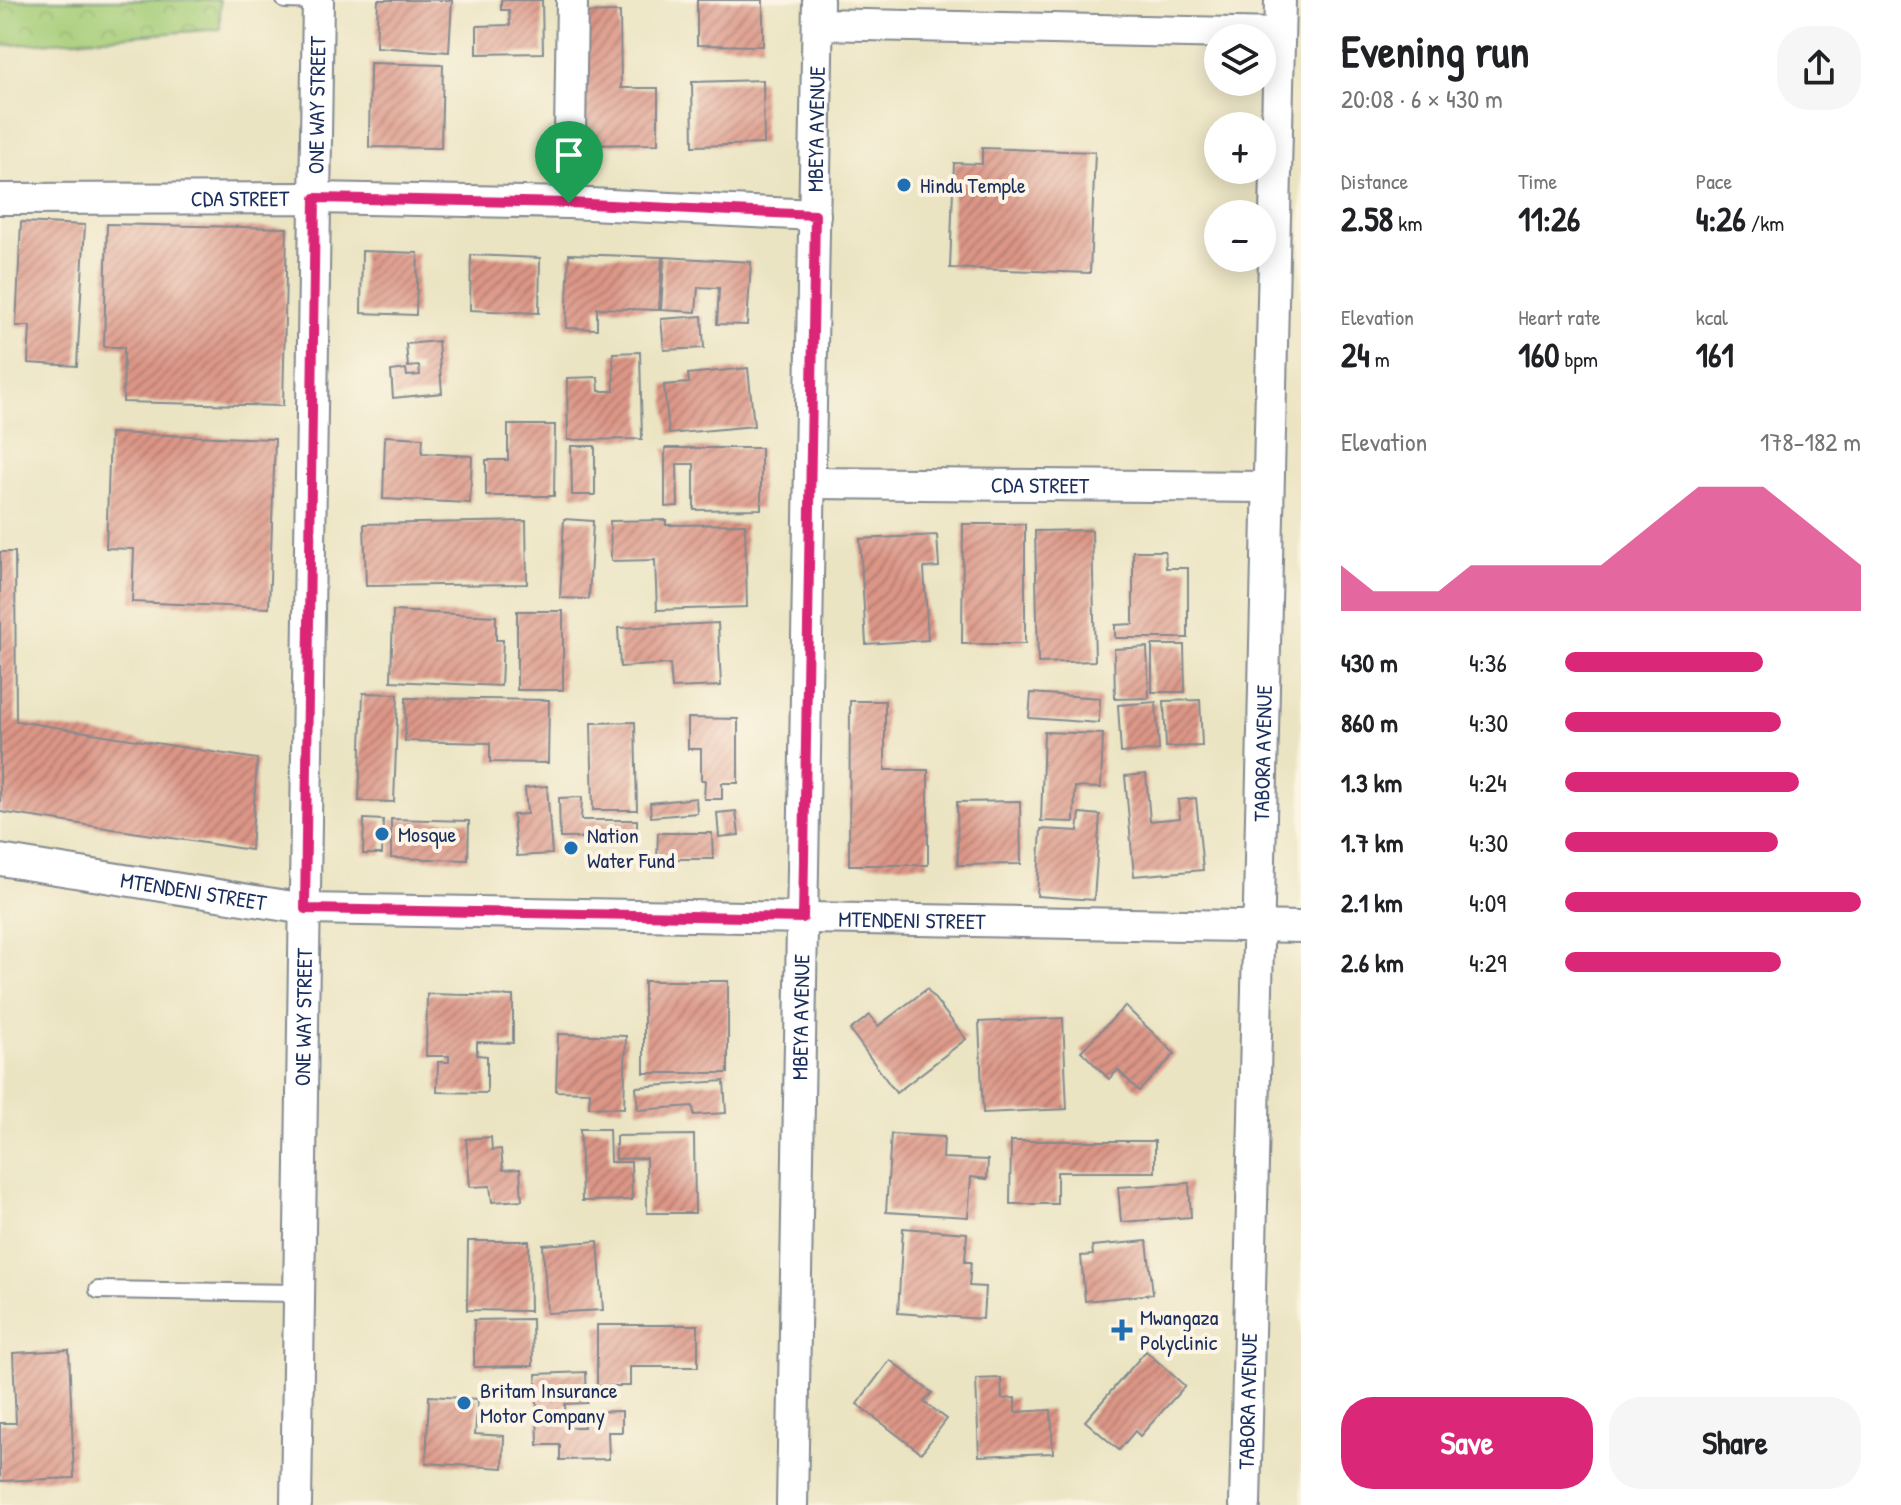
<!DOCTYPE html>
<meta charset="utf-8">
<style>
body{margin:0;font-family:"Patrick Hand",sans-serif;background:#f6f6f6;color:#202124;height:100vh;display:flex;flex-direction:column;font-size:30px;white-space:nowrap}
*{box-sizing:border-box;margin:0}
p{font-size:26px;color:#757577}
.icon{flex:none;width:44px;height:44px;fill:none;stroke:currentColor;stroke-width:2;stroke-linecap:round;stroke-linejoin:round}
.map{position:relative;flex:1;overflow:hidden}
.panel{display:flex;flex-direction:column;background:#fff;width:600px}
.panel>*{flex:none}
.tools{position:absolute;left:1204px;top:24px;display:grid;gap:16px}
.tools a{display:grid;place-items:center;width:72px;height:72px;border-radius:50%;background:#fff;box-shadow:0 4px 20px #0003;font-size:40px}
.pin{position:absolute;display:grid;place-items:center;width:68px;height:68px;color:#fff;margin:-82px -34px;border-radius:50% 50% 50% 0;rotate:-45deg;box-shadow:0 0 8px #0007}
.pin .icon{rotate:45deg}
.round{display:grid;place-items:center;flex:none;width:84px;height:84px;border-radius:32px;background:#f6f6f6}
.overview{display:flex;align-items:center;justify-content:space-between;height:136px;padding:0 40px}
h1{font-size:44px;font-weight:700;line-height:60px}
.stats{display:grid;grid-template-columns:repeat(3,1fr);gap:12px;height:136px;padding:8px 40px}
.stats div{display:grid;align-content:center}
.stats b{font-size:34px;font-weight:700}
.stats small{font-size:22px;font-weight:400}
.stats p{font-size:22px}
.chart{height:224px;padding:16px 40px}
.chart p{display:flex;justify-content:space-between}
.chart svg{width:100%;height:144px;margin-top:8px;fill:#db2777;opacity:.7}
.action{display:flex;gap:16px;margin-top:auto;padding:16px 40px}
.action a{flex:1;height:92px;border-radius:32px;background:#db2777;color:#fff;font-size:32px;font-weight:700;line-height:92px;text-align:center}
.action a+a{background:#f6f6f6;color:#202124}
ul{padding:0 40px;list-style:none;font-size:26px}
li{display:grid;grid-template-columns:128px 96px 1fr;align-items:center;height:60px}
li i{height:20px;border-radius:10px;background:#db2777}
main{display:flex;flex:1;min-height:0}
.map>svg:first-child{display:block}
.park{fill:url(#park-crowns);stroke:#607e6b;stroke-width:2}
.building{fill:url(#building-hatch)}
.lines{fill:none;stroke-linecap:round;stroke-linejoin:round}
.lane-casing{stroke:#838a90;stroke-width:20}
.street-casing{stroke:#838a90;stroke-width:34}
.lane{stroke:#fff;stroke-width:16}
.street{stroke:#fff;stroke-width:30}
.route-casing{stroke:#fff;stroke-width:16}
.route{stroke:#db2777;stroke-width:10}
.poi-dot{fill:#1f6fb2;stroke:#fcf5e5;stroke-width:3}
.labels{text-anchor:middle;stroke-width:8;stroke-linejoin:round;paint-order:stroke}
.street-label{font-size:22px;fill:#1b2f5e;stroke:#fcf5e5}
.poi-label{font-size:22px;fill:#1b2f5e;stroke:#fcf5e5;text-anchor:start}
</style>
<main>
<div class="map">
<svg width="1301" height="1505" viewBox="0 0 1301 1505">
<defs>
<pattern id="park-crowns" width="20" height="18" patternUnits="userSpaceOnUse" patternTransform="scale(2)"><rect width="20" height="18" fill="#a6cd78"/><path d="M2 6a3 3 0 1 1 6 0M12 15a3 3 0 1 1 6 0" fill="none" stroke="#8eb06a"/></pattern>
<pattern id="building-hatch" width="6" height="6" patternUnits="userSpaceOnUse" patternTransform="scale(2)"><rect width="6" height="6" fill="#dc9686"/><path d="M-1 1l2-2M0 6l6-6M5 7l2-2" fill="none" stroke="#b27b71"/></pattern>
</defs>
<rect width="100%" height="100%" fill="#fcf5e5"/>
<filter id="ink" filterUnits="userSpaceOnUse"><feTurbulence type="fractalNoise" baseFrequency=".0125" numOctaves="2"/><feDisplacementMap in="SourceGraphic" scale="16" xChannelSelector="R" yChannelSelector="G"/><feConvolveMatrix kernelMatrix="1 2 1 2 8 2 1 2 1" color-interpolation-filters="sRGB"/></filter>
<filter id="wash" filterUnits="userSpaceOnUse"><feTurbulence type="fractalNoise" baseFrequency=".006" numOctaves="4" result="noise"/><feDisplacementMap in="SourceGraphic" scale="32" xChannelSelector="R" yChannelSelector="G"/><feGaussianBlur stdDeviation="1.8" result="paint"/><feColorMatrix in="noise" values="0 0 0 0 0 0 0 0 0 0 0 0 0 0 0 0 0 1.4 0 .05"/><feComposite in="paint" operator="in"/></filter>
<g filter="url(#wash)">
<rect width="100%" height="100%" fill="#ebe4c2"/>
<polygon class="park" points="0,0 220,0 220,29 0,46"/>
<g id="blocks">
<g class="building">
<polygon points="378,0 452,0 449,52 376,47"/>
<polygon points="501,0 542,0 543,53 477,54 477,26 510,25 509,10 501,10"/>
<polygon points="697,0 763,0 763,46 697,45"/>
<polygon points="620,12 621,88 658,88 658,144 579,145 577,13"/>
<polygon points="370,63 443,65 441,148 369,147"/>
<polygon points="763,80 764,144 693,146 692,82"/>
<polygon points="982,148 1095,152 1090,273 950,268 954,163 982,164"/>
<polygon points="21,222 85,225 77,366 28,363 30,326 16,326"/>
<polygon points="107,224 287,228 283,406 123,402 124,347 104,347"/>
<polygon points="362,251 418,253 416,315 361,313"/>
<polygon points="569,254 662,257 659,310 597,308 597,329 566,328"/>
<polygon points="471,255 540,258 539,313 470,310"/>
<polygon points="664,257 751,262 747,325 717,324 719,288 698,287 696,312 661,310"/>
<polygon points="702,316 704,348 664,350 661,319"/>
<polygon points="438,341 442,393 393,398 391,371 406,369 407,376 420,375 419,366 408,367 406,344"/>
<polygon points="640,352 642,439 568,440 567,378 598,377 599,391 614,391 613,353"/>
<polygon points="748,368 754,426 669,434 664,385 689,383 688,374"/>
<polygon points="508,425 555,425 554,496 486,496 486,460 508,460"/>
<polygon points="110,433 275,439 269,608 132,602 134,549 106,548"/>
<polygon points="385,436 423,438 422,453 472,456 470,503 383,499"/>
<polygon points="571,446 595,446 595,495 572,495"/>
<polygon points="665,448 761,448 761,509 694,510 694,464 677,464 678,506 665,507"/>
<polygon points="564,519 593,521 589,599 560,598"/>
<polygon points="666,520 666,525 745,524 747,607 657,610 655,560 611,561 610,521"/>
<polygon points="526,521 527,584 366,586 364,524"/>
<polygon points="963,524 1025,524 1025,644 962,644"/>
<polygon points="1092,530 1095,661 1038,663 1035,531"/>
<polygon points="937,535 939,567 924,568 928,640 866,644 860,539"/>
<polygon points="1133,551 1165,551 1166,568 1188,568 1188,638 1115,638 1115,625 1133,624"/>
<polygon points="0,552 15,552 16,721 257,759 251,850 0,812"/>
<polygon points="393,611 496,616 496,640 503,640 501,686 391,681"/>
<rect x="517" y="611" width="46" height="79"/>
<polygon points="718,623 721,686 672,688 670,664 620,667 618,628"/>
<polygon points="1152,645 1184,645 1185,692 1152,692"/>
<polygon points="1147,647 1149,698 1115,699 1114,649"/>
<polygon points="363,693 398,694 394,802 359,801"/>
<polygon points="1031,693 1100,698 1099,723 1029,718"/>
<polygon points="406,698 549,700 548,763 490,762 490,743 405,741"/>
<polygon points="1200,700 1202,746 1166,747 1164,701"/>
<polygon points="850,701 885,701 885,770 928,770 928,865 849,865"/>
<polygon points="1156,702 1159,750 1121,753 1118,705"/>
<polygon points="688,718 738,719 738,783 722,783 722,799 704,799 705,780 701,780 701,749 688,749"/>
<polygon points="635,722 637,810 593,810 591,723"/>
<polygon points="1044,732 1103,734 1101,788 1075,787 1074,822 1041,821"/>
<polygon points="1146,774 1150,821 1180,818 1178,800 1196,798 1203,870 1134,876 1125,776"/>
<polygon points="547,786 552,854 517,856 513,815 527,814 525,788"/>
<polygon points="582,797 581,820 637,820 637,837 560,838 559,798"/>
<polygon points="696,798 697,813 651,817 650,803"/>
<polygon points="1020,801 1021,864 958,865 957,802"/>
<polygon points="736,811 739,835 719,837 717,813"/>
<polygon points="1080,813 1100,815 1094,900 1037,896 1041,829 1078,831"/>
<polygon points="364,819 383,820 382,854 363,854"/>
<polygon points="391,819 469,821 468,860 391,858"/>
<polygon points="658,833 712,833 713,859 657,859"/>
<rect x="644" y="981" width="84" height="92"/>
<polygon points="927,989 966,1039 896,1093 850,1030 870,1015 878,1026"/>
<polygon points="427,994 513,996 513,1043 477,1042 477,1055 487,1056 487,1093 437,1092 438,1062 449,1062 449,1056 426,1056"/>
<polygon points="1125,1006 1175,1054 1139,1091 1118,1070 1109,1079 1081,1051"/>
<polygon points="1063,1018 1067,1109 983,1113 979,1022"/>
<polygon points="558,1034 626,1036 624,1108 589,1107 590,1092 556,1091"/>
<polygon points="724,1081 726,1113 694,1115 693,1106 638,1110 636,1087"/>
<polygon points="580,1129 609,1129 610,1162 631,1162 632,1200 582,1201"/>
<polygon points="891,1134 944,1137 943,1158 988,1160 987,1179 971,1177 968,1217 886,1212"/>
<polygon points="694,1135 695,1213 647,1213 646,1158 616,1159 616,1136"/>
<polygon points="491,1137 492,1150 501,1149 503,1170 520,1169 522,1200 492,1202 490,1186 470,1187 466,1139"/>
<polygon points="1011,1141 1155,1141 1155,1172 1057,1172 1057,1204 1010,1204"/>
<polygon points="1189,1183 1191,1217 1121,1222 1118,1187"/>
<polygon points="903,1228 967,1233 965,1262 971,1262 969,1286 985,1287 983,1319 898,1313"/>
<polygon points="468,1241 529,1241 530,1311 467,1310"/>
<polygon points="598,1241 603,1310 547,1313 543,1245"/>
<polygon points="1147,1241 1153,1294 1085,1301 1081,1256 1093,1255 1092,1246"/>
<polygon points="532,1319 533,1366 474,1367 474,1320"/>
<polygon points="597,1325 698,1325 698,1367 630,1367 630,1386 597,1386"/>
<polygon points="69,1350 74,1478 0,1481 0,1423 16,1423 13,1353"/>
<polygon points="1146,1351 1185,1386 1140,1436 1135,1431 1119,1450 1085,1421"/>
<polygon points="890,1360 932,1393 924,1402 947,1419 921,1453 857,1404"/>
<polygon points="586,1372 587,1403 565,1404 566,1427 584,1427 583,1412 622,1411 622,1432 608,1432 609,1459 560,1460 560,1445 538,1445 536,1374"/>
<polygon points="1001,1378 1002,1399 1015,1398 1015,1412 1051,1410 1053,1453 979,1456 976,1379"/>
<polygon points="429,1396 478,1399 475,1434 504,1436 503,1468 426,1463"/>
</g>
</g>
</g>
<g filter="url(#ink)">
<use href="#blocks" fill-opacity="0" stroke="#838a90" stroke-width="2"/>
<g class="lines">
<defs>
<g id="lane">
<polyline points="285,0 318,1"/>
<polyline points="98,1290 299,1293"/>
</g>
<g id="street">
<polyline points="818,24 1279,34"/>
<path id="s1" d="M 0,199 L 315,198 L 569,203 L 815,215"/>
<polyline points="569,203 572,0"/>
<path id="s2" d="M 810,483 L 1268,487"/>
<path id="s3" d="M 0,860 L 305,909 L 1301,927"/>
<path id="s4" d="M 296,1505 L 318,0"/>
<path id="s5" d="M 792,1505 L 818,0"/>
<path id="s6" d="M 1245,1505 L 1280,0"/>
</g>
</defs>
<use href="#lane" class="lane-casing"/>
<use href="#street" class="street-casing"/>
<use href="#lane" class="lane"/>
<use href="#street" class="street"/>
</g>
</g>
<g class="lines" filter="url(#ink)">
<defs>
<polygon id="route" points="315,198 569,203 815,215 803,918 305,909"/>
</defs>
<use href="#route" class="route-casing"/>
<use href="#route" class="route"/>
</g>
<g class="poi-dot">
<circle cx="904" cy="185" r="8"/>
<circle cx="382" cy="834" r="8"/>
<circle cx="571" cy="848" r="8"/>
<path d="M1118 1318h8v8h8v8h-8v8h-8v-8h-8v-8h8z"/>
<circle cx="464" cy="1403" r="8"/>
</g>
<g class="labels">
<g class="street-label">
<text dy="8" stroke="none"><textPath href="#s4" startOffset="1400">ONE WAY STREET</textPath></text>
<text dy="8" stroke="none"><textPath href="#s5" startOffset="1376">MBEYA AVENUE</textPath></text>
<text dy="8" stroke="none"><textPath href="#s1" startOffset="240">CDA STREET</textPath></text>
<text dy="8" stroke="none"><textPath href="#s2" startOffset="230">CDA STREET</textPath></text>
<text dy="8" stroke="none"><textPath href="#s6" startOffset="752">TABORA AVENUE</textPath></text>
<text dy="8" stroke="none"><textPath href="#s3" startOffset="196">MTENDENI STREET</textPath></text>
<text dy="8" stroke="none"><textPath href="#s3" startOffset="916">MTENDENI STREET</textPath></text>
<text dy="8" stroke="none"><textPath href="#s4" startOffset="488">ONE WAY STREET</textPath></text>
<text dy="8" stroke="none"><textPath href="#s5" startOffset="488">MBEYA AVENUE</textPath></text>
<text dy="8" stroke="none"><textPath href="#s6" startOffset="104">TABORA AVENUE</textPath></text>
</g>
<g class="poi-label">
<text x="920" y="193">Hindu Temple</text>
<text x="398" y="842">Mosque</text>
<text x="587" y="843">Nation<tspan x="587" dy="25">Water Fund</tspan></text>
<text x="1140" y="1325">Mwangaza<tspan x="1140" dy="25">Polyclinic</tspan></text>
<text x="480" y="1398">Britam Insurance<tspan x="480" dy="25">Motor Company</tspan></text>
</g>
</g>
</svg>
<div class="tools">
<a><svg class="icon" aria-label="layers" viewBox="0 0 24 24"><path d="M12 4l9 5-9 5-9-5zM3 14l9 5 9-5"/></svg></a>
<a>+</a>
<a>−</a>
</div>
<div class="pin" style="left:569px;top:203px;background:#1e9e55"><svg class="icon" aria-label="arrive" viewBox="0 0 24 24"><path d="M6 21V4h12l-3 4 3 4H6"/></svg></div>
</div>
<section class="panel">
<div class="overview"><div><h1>Evening run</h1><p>20:08 · 6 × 430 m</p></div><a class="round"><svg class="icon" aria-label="share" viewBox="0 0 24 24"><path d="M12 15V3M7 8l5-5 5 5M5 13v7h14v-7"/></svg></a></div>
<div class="stats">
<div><p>Distance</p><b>2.58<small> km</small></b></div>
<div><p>Time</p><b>11:26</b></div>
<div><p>Pace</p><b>4:26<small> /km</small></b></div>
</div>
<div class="stats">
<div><p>Elevation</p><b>24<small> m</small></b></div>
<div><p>Heart rate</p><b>160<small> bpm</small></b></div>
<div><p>kcal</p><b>161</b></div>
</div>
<div class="chart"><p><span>Elevation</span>178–182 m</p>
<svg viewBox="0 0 160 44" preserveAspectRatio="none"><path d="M0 44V30L10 38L20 38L30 38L40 30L50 30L60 30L70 30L80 30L90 22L100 14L110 6L120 6L130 6L140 14L150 22L160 30V44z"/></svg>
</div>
<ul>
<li><b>430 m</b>4:36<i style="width:67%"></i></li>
<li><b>860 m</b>4:30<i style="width:73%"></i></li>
<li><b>1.3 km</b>4:24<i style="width:79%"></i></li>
<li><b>1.7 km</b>4:30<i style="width:72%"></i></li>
<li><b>2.1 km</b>4:09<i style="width:100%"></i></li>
<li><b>2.6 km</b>4:29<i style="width:73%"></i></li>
</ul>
<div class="action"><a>Save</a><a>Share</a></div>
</section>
</main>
